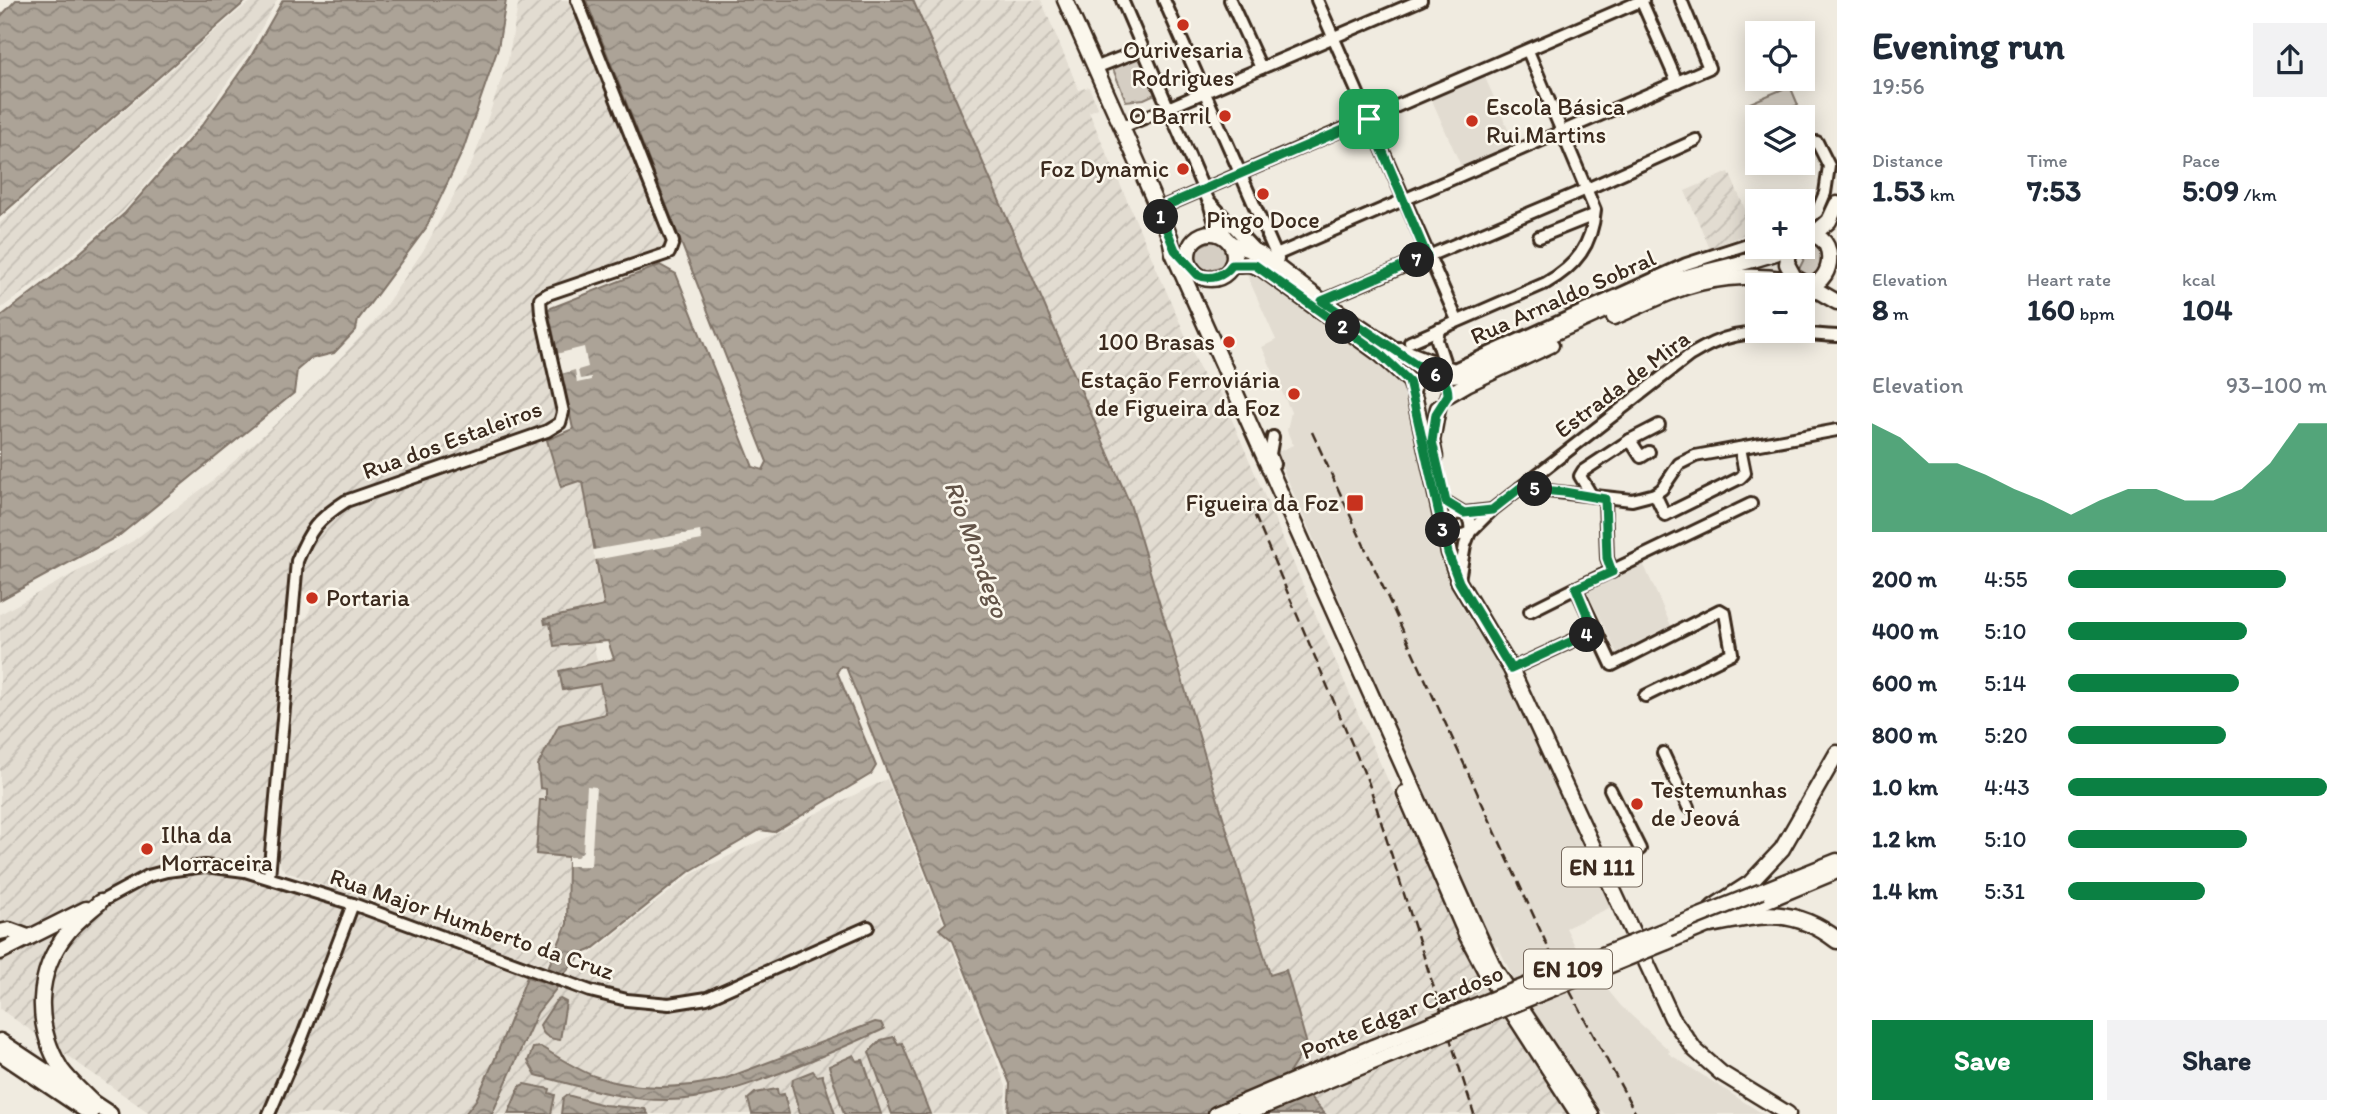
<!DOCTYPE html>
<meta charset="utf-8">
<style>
body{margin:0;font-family:Itim,sans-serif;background:#f2f2f3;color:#1f2937;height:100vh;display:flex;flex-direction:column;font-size:26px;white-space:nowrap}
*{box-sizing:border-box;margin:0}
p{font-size:23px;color:#747a83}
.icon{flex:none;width:38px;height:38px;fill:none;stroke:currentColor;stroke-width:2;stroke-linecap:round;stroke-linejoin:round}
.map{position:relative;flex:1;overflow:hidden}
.drawer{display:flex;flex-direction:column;background:#fff;width:525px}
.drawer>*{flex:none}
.fabs{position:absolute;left:1745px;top:21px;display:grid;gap:14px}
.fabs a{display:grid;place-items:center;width:70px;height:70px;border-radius:0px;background:#fff;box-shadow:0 4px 18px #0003;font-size:35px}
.pin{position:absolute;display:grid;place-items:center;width:60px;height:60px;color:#fff;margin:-30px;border-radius:14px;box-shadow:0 4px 10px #0006}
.km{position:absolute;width:35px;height:35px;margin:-18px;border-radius:50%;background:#222;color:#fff;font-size:19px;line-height:35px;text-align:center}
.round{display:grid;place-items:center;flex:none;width:74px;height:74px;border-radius:0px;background:#f2f2f3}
.head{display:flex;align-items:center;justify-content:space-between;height:119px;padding:0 35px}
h1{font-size:38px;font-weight:800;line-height:52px}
.stats{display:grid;grid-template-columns:repeat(3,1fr);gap:10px;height:119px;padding:7px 35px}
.stats div{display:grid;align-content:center}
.stats b{font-size:30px;font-weight:800}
.stats small{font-size:19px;font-weight:400}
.stats p{font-size:19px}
.chart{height:196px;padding:14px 35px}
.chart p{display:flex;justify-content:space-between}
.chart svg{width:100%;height:126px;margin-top:7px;fill:#0b8043;opacity:.7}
.button{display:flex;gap:14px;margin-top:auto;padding:14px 35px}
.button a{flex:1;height:80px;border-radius:0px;background:#0b8043;color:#fff;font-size:28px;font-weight:800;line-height:80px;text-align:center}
.button a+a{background:#f2f2f3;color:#1f2937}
ul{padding:0 35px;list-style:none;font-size:23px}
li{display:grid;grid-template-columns:112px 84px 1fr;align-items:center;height:52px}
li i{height:18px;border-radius:9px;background:#0b8043}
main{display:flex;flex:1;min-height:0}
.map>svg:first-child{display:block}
.built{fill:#e2dcd1}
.industrial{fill:url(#industrial-furrows)}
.green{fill:#d5cec3;stroke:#887c70;stroke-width:2}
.water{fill:url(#water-waves);stroke:#7f7367;stroke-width:2}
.pier{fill:#f0ebe0}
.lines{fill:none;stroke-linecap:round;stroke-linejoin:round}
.minor-casing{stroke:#3b2a1e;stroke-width:16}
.major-casing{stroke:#3b2a1e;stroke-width:19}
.highway-casing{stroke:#3b2a1e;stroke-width:21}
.minor{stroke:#fbf7ec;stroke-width:10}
.major{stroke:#fbf7ec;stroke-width:14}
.highway{stroke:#fbf7ec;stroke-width:16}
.rail{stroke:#3b2a1e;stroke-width:2.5;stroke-dasharray:10 5;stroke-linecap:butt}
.major-bridge-casing{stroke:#3b2a1e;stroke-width:19;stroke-linecap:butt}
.major-bridge{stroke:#fbf7ec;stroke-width:14}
.route-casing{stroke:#fff;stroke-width:14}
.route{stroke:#0b8043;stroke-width:9}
.poi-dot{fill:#c8321e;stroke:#fbf7ec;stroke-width:2.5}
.labels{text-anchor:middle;stroke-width:5;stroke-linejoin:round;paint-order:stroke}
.shield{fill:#fbf7ec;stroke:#75685c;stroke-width:2}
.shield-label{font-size:23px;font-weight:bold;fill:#3b2a1e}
.poi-label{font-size:24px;fill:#3b2a1e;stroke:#fbf7ec;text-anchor:end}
.street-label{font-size:24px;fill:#3b2a1e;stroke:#fbf7ec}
.water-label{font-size:26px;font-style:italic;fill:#635448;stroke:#fbf7ec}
</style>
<main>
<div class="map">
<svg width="1837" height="1114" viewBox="0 0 1837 1114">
<defs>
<pattern id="industrial-furrows" width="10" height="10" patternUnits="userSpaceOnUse" patternTransform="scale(1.75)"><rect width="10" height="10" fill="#e2dcd1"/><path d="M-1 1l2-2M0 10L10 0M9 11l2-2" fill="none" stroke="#c3bdb3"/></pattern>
<pattern id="water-waves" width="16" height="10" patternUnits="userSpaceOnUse" patternTransform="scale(1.75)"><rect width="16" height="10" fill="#aca397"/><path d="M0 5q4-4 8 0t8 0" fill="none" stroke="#8d857b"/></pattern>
</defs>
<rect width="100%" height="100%" fill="#f0ebe0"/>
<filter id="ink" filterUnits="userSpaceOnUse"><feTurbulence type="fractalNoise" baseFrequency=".0143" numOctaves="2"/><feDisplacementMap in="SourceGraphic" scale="14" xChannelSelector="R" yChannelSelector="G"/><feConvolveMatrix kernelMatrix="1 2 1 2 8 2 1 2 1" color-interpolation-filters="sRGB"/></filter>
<g filter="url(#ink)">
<g class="built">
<polygon points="1484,75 1514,143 1461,166 1431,98"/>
<polygon points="1254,271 1373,356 1405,388 1453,590 1461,606 1514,689 1612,903 1609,908 1566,928 1580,956 1621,1006 1670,1051 1668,1053 1763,1114 1605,1114 1588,1097 1523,999 1498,946 1491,948 1276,453 1293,445 1287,431 1291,412 1262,347 1276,340 1246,273"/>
<polygon points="1643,563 1672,628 1664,631 1663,629 1617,653 1587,591"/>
</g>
<g class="industrial">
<polygon points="254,0 277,0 246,56 200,121 123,211 51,272 0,309 0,223 89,141 242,8"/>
<polygon points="519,0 573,0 677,255 545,304 567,417 344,496 317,516 302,536 291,561 265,879 565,985 571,973 592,953 692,874 887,779 1006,1086 1004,1114 151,1114 0,1009 0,614 133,541 211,482 280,420 372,325 423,251 473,161 508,60"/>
<polygon points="913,0 1041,0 1079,90 1089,87 1098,108 1089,112 1208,388 1217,385 1366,732 1461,941 1483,983 1568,1114 1325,1114 1312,1098 1293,1092 1285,1079 1286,971 1270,975 1130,504"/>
<polygon points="1729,172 1754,230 1710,249 1685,191"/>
<polygon points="570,429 582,482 602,605 586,609 609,716 610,869 567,868 565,924 546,965 385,909 382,905 383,900 370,894 367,901 287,872 281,867 279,859 297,626 299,622 308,616 312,602 307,600 308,595 302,590 301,582 305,561 316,536 335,516 356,505 487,456 489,459"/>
</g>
<g class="green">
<polygon points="1139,57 1155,94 1144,99 1126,101 1113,69"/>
<polygon points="1790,86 1798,105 1767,117 1757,117 1757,120 1750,103"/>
<polygon points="1213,240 1225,244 1229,257 1223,266 1206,271 1198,266 1194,256 1200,246"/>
<polygon points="1807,242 1818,243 1830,261 1814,277 1808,277 1798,271 1805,257 1798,249"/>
</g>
<g class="water">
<polygon points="16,0 247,0 0,216 0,17"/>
<polygon points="283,0 506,0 498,48 463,150 426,228 358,320 356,330 334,353 310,359 297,370 294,393 120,535 0,600 0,317 55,275 125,213 203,124 250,58"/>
<polygon points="586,0 913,0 1130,504 1270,975 1286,970 1307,1045 1285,1079 1293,1092 1311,1098 1325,1114 1008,1114 1010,1084 953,941 939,929 946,923 846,667 841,666 837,672 876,766 871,774 774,832 760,830 690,871 591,950 583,953 562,976 556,989 537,1013 492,1114 465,1114 476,1100 494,1061 527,977 550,984 556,974 547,970 567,924 568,857 536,854 540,800 546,800 546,789 540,788 538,765 559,725 606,714 600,684 563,690 559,671 614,659 608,641 554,646 550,623 545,624 544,619 604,606 583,482 579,481 561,487 547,440 573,429 548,309 660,265 676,274 753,467 763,470 767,462"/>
<path d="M 560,999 L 566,1002 L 560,1040 C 550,1039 542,1036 540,1025 L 556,1001 Z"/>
<path d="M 875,1022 L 881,1023 L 884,1029 C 850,1045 815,1059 780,1073 C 743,1087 707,1100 667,1100 C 622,1100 578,1086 536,1075 L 528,1061 L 533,1048 L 541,1047 C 558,1057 576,1069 594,1076 C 634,1091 684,1089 724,1079 Z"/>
<polygon points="894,1037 898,1044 902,1043 930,1114 892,1114 869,1052 881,1040"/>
<polygon points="854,1055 857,1061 863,1060 881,1114 844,1114 829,1066"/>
<polygon points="813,1071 817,1076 822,1075 835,1114 800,1114 792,1086 793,1079"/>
<polygon points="524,1084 550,1089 549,1093 555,1095 551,1114 508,1114 520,1086"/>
<polygon points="777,1089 778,1095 784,1094 789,1114 752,1114 748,1099 755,1093"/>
<polygon points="567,1095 604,1105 645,1109 648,1114 561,1114 563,1098"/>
</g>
<g class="pier">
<polygon points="584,347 588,367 578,370 580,379 591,377 591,380 577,383 575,370 561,374 556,354"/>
<polygon points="700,531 702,540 595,560 593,550"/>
<polygon points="587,786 596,787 591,866 568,866 568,857 577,857 583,851"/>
</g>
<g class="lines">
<defs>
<g id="minor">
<polyline points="1122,0 1208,200 1256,251"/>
<polyline points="1164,0 1278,259"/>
<polyline points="1230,0 1261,68"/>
<polyline points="1317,0 1457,320"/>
<polyline points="1641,0 1677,82"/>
<polyline points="1095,68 1143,49"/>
<polyline points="1123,127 1421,0"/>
<polyline points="1210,206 1215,223 1215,233"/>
<polyline points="1158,209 1643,0"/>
<polyline points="1221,216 1226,237"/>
<polyline points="1802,222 1817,212 1825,193 1829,166 1817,142"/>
<polyline points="1539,237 1594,215"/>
<polyline points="1276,255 1709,68 1681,0"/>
<polyline points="1322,301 1587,189 1696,140"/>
<polyline points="1439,329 1437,340 1446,367"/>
<path d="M 1410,342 L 1546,283 C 1576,266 1592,245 1595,210 L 1528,51"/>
<polyline points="1400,348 1454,369 1686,264 1757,241"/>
<polyline points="1273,437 1270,454 1274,464"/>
<polyline points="1630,440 1641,457 1649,452"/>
<polyline points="1520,488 1632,500 1655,494 1662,489 1679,464 1695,456 1837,430"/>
<polyline points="1655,494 1665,515 1740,478 1745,473 1740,448"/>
<polyline points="1592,496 1580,476 1583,471 1630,440 1659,425"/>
<polyline points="1605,499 1607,558 1612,572"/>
<polyline points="1446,502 1464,513 1492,510"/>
<path d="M 1449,520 L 1455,514 L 1464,513 C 1470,519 1471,524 1470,532 C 1463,535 1458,537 1451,533"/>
<path d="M 1459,580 L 1465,545 L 1470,532 L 1492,510 L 1689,356 C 1696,352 1704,347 1713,343 C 1750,326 1798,334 1837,336"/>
<polyline points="1530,611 1576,588"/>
<polyline points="1511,669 1594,631"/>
<polyline points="1645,696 1732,653 1725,613 1720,610 1612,665 1576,588 1751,504"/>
<polyline points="1663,753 1688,807"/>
<polyline points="1610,789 1640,849"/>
<path d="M 269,877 L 297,561 C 310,529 317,520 346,501 L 547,431 L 560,423 L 563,412 L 541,313 L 540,299 L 548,294 L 669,253 L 673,242 L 577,0"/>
<polyline points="100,902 148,876 167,871 205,866 245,871 353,904 590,991 627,1000 669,1004 707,998 868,927"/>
<polyline points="269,1114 303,1035 353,904"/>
</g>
<g id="major">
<path d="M 1065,0 C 1100,79 1136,157 1170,237 L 1173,253 L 1476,929 L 1494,968 L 1591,1114"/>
<circle cx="1211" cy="256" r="23"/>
<polyline points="1813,235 1829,221 1837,204"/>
<path d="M 1802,237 C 1837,226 1837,282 1809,285"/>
<path d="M 1232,244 L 1259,253 L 1322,301 L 1431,374 L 1438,376 L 1463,374 L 1660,285 C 1703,270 1747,265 1789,248"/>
<polyline points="1790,247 1787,264 1794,277 1837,302"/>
<polyline points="1232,265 1249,264 1261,268 1380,354 1410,381 1413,389"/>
<path d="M 1614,317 C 1638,307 1661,295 1685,287 C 1722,275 1763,274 1800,282"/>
<polyline points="1448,395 1467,384 1551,345"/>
<polyline points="1415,399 1449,553 1459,582 1511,669 1672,1018 1695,1050 1721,1073 1788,1114"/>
<polyline points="1435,457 1432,441 1438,408"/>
<polyline points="1405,793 1466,934 1485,970 1578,1114"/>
<polyline points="1762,891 1837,861"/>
<polyline points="1713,907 1750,883 1782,849 1837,753"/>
<polyline points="0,932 9,930 28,937"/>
<polyline points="1667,942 1837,871"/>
<polyline points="0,952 86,909"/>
<polyline points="0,1041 110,1114"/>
<polyline points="0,1053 91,1114"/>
<path d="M 91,1101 C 81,1091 69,1080 61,1069 C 34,1025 35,972 68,932 C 77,921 89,912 100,902"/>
<polyline points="1216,1114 1373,1047"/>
<polyline points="1245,1114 1380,1059"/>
</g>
<path id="highway" d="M 1711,924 C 1761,914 1793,906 1837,940"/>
</defs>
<use href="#minor" class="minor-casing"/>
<use href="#major" class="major-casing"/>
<use href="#highway" class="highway-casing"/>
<use href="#minor" class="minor"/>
<use href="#major" class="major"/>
<use href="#highway" class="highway"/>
<g class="rail">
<polyline points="1312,432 1558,969 1636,1114"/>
<polyline points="1249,502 1369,784 1474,1114"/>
</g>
<defs>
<g id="major-bridge">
<polyline points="1373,1047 1762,891"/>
<polyline points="1380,1059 1667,942"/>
</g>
</defs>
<use href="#major-bridge" class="major-bridge-casing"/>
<use href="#major-bridge" class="major-bridge"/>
</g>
</g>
<g class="lines" filter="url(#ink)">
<defs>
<path id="route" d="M 1369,119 L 1427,256 L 1322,301 L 1431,374 C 1442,376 1448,384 1448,395 L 1436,414 L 1432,441 L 1446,502 L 1464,513 L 1492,510 L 1520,488 L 1564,492 L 1605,499 L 1607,558 L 1612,572 L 1576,588 L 1594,631 L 1511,669 L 1459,582 L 1448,553 L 1409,381 L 1380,354 L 1255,265 L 1232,265 C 1224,276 1211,281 1198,275 L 1175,250 L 1158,209 Z"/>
</defs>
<use href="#route" class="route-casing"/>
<use href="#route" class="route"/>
</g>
<g class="poi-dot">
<circle cx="1183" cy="25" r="7"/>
<circle cx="1225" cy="116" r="7"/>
<circle cx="1472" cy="121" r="7"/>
<circle cx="1183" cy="169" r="7"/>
<circle cx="1263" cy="194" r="7"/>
<circle cx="1229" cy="342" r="7"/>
<circle cx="1294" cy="394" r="7"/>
<rect x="1346" y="494" width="18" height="18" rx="3.5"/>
<circle cx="312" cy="598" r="7"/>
<circle cx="1637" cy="804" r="7"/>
<circle cx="147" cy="849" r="7"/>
</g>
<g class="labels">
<g class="shield">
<rect x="1562" y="847.5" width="80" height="39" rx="5"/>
<rect x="1524" y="949.5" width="88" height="39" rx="5"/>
</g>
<g class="shield-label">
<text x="1602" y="875">EN 111</text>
<text x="1568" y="977">EN 109</text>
</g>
<g class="poi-label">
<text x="1183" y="58" text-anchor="middle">Ourivesaria<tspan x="1183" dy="28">Rodrigues</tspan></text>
<text x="1486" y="115" text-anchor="start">Escola Básica<tspan x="1486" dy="28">Rui Martins</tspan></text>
<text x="1211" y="124">O Barril</text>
<text x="1169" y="177">Foz Dynamic</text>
<text x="1263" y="228" text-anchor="middle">Pingo Doce</text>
<text x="1215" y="350">100 Brasas</text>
<text x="1280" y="388">Estação Ferroviária<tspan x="1280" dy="28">de Figueira da Foz</tspan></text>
<text x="1339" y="511">Figueira da Foz</text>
<text x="326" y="606" text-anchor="start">Portaria</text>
<text x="1651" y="798" text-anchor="start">Testemunhas<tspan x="1651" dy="28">de Jeová</tspan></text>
<text x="161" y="843" text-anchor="start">Ilha da<tspan x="161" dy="28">Morraceira</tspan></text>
</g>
<g class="street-label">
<text transform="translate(1563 297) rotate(-24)" y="8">Rua Arnaldo Sobral</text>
<text transform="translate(1622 384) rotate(-37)" y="8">Estrada de Mira</text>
<text transform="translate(452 440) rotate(-20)" y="8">Rua dos Estaleiros</text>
<text transform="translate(472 924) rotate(19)" y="8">Rua Major Humberto da Cruz</text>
<text transform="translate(1402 1012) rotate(-22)" y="8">Ponte Edgar Cardoso</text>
</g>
<g class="water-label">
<text transform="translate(977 549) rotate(70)" y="9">Rio Mondego</text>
</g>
</g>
</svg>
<div class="fabs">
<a><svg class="icon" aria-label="locate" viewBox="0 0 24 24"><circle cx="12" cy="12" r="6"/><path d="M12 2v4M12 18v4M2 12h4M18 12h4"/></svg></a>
<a><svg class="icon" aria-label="layers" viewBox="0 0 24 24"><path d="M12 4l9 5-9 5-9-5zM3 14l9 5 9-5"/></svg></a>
<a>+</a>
<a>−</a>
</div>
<div class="pin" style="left:1369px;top:119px;background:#1e9e55"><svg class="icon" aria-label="arrive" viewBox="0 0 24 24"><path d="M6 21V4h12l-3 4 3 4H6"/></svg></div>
<b class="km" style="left:1161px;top:217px">1</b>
<b class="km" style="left:1343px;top:327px">2</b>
<b class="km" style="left:1443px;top:530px">3</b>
<b class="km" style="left:1587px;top:635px">4</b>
<b class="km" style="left:1535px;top:489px">5</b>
<b class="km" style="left:1436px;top:375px">6</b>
<b class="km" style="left:1417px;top:260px">7</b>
</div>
<section class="drawer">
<div class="head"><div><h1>Evening run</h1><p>19:56</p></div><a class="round"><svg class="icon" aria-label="share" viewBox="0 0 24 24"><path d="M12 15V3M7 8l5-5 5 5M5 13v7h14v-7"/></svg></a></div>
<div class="stats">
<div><p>Distance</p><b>1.53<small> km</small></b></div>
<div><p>Time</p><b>7:53</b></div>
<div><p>Pace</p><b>5:09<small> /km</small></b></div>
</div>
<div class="stats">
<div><p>Elevation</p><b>8<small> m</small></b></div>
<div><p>Heart rate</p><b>160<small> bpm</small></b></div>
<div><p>kcal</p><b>104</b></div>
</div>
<div class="chart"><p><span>Elevation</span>93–100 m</p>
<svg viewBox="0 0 160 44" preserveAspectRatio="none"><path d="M0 44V6L10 11L20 20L30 20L40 24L50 29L60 33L70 38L80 33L90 29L100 29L110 33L120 33L130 29L140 20L150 6L160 6V44z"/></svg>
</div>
<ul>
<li><b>200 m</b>4:55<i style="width:84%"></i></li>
<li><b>400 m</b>5:10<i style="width:69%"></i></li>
<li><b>600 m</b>5:14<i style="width:66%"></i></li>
<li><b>800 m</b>5:20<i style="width:61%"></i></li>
<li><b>1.0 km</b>4:43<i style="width:100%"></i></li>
<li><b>1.2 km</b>5:10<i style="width:69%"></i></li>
<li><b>1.4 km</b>5:31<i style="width:53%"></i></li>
</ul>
<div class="button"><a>Save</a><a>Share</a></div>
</section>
</main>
